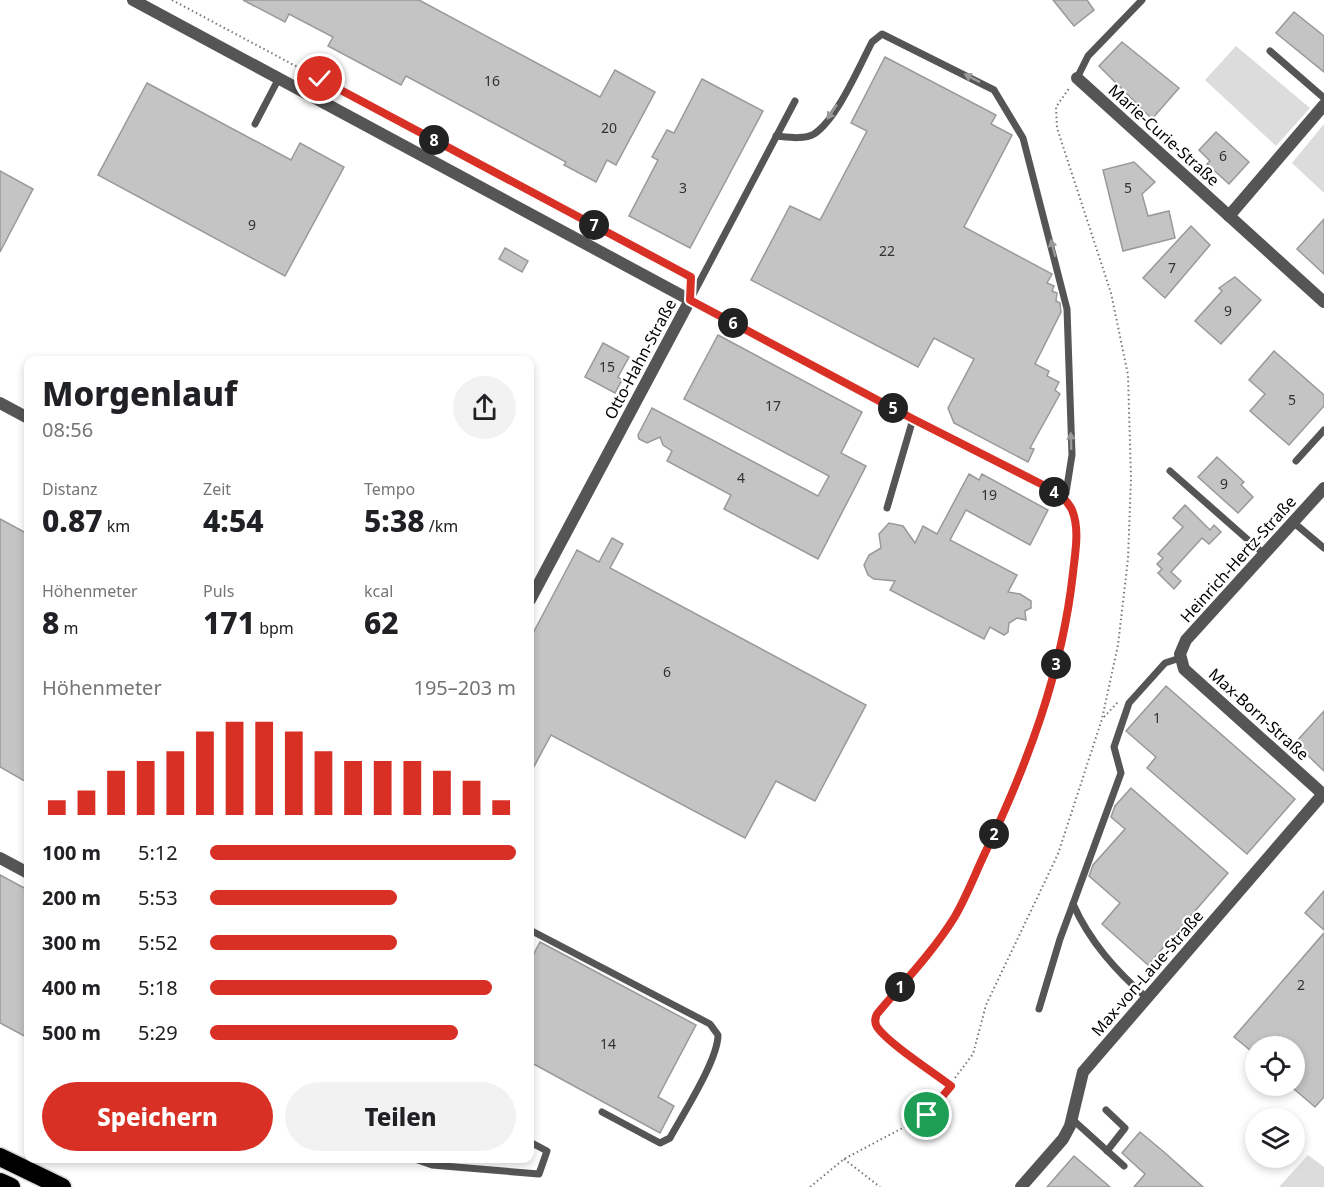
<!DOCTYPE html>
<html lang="de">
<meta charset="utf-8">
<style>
body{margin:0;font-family:"Noto Sans",sans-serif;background:#f2f2f2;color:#202124;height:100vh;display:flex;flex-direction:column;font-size:22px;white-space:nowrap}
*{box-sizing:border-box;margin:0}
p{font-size:20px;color:#757577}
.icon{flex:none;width:33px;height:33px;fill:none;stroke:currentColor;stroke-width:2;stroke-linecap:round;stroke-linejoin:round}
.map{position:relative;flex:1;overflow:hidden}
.panel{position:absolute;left:24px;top:356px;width:510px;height:807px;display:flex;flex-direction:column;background:#fff;border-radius:12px;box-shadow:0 3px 9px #0003}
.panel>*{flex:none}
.tools{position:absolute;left:1245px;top:1036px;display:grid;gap:12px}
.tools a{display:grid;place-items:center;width:60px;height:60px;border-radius:50%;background:#fff;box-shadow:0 3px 9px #0003;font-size:30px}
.pin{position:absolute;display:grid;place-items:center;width:51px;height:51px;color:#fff;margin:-26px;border:3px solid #fff;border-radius:50%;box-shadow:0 2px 6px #0007}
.km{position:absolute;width:30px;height:30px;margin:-15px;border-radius:50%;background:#222;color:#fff;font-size:16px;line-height:30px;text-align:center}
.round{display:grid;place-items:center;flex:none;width:63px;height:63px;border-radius:32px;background:#f2f2f2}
.headline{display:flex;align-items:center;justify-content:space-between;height:102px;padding:0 18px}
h1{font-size:33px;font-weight:800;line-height:45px}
.stats{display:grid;grid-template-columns:repeat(3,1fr);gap:9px;height:102px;padding:6px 18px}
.stats div{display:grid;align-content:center}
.stats b{font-size:30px;font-weight:800}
.stats small{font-size:16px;font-weight:400}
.stats p{font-size:16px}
.chart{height:168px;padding:12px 18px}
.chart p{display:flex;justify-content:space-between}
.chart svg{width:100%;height:108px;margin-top:6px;stroke:#d93025;stroke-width:6}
.primary-button{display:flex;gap:12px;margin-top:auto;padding:12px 18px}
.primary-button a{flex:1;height:69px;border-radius:36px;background:#d93025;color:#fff;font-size:24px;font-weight:800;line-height:69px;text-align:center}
.primary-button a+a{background:#f2f2f2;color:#202124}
ul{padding:0 18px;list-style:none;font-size:20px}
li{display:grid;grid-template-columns:96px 72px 1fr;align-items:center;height:45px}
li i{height:15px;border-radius:8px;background:#d93025}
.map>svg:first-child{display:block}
.green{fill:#dcdcdc}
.building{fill:#c4c4c4;stroke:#999;stroke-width:1.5}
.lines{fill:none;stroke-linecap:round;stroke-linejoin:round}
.motorway-casing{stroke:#dbdbdb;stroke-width:21}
.path{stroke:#777;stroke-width:2;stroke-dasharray:1.5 3;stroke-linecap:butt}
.service{stroke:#555;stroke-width:7}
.minor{stroke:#555;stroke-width:12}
.motorway{stroke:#000;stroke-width:18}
.oneway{fill:#999}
.route-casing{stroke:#fff;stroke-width:12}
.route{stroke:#d93025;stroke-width:8}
.labels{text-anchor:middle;stroke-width:4.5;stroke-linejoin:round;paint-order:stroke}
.number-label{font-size:14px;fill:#313131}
.street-label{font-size:16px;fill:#000;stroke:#fff}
</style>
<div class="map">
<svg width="1324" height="1187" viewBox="0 0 1324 1187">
<rect width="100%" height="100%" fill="#fff"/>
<g class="green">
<polygon points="1236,46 1310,108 1276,146 1205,80"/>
<polygon points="1324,124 1324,193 1292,163"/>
<polygon points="1308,1155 1324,1167 1324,1187 1279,1187"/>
</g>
<g class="building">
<polygon points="243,0 419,0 600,97 615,70 655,92 616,165 607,160 596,182 564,165 566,162 406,76 401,85 328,46 333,37 289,14 285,22"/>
<polygon points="1053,0 1087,0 1094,10 1074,26"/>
<polygon points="1294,12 1324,36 1324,72 1276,33"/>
<polygon points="1122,42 1179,88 1152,119 1099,66"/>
<polygon points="885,57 996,115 991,124 1012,135 964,227 1052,274 1047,283 1054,286 1052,291 1057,293 1056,301 1060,303 1061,312 1035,364 1049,371 1047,376 1059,382 1055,390 1060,394 1030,448 1034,449 1028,462 954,423 948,408 974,359 934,338 918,367 751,280 790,206 820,220 867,131 851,123"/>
<polygon points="702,79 763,111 690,248 629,216 658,160 652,157 667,130 674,133"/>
<polygon points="147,83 291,160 300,143 344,167 285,276 98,175"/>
<polygon points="1216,132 1249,162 1229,184 1207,164 1210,161 1199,150"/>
<polygon points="1134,162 1155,182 1142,194 1148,216 1169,211 1175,238 1123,251 1103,170"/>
<polygon points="0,171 33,189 0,252"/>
<polygon points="1324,219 1324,274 1297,249"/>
<polygon points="1191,226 1210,245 1165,298 1143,278"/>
<polygon points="505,248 528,261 522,272 499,259"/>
<polygon points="1235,277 1261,300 1221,344 1195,321 1222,291 1219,288"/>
<polygon points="718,335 862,412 841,453 866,466 818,559 724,509 731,495 667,461 672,451 663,445 660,437 647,443 639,439 638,435 652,408 818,496 829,476 684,399"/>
<polygon points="603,343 629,357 618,377 622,380 615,393 585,377"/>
<polygon points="1274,351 1324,395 1324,406 1289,445 1250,411 1265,394 1249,380"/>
<polygon points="1217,457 1244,482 1241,485 1253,497 1238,513 1198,477"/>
<polygon points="969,474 979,480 982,474 1048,510 1030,545 966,510 950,540 1017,575 1008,592 1020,594 1031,601 1031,608 1025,611 1026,620 1017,618 1009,623 1008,632 1004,635 990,627 984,639 890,590 895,581 874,579 868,575 864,565 869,555 881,548 879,534 889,523 903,526 915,543 923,526 937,534"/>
<polygon points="1185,505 1210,530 1214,525 1221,532 1209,544 1202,538 1171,572 1181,581 1174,589 1158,573 1162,569 1157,564 1163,558 1158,554 1183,527 1173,518"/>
<polygon points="0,519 28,534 28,783 0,767"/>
<polygon points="612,538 623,544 610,568 866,705 815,801 776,781 745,838 551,735 530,774 530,639 577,550 599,562"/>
<polygon points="1166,686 1295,799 1247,854 1147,768 1156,757 1126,731"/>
<polygon points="1324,711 1324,771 1295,743"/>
<polygon points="1131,788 1228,873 1148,965 1102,924 1120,903 1089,876 1093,865 1125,829 1111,817 1115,806"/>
<polygon points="0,875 28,890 28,1038 0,1023"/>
<polygon points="1324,891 1324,930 1305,913"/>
<polygon points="1324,933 1324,1097 1315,1107 1294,1089 1294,1047 1256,1047 1256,1055 1234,1037"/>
<polygon points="540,942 696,1025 658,1097 674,1106 660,1133 530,1062 530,961"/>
<polygon points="1140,1132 1164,1152 1203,1187 1134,1187 1145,1174 1122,1153"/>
<polygon points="1074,1156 1110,1187 1047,1187"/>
</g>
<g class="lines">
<defs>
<g id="motorway">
<polyline points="0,1157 62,1187"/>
<polyline points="0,1182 11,1187"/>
</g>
</defs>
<use href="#motorway" class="motorway-casing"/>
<g class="path">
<polyline points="172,0 691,277"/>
<polyline points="1037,482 1058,494"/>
<polyline points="1104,717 1118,702"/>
<path d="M 951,1086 C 933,1072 889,1044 877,1027 C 874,1022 875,1018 877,1014 C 903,983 933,952 954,917 C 966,897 975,873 986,851 C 1030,759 1062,672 1073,569 C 1075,550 1080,525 1070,507"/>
<polyline points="844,1159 880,1187"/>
<polyline points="810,1187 844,1159 927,1115 973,1054 986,1005 1058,854 1102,719 1118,645 1128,559 1131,478 1128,375 1111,293 1057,128 1056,107 1070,87"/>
</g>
<g class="service">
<polyline points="1270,51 1324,98"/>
<polyline points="1077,78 1088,56 1142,0"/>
<polyline points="795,101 690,300 1030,479"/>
<polyline points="255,124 279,78"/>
<path d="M 776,136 C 787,137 804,140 814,134 C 837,119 859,67 872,42 L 882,34 L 994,90 L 1023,138 L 1067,309 L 1072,455 L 1065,499"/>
<polyline points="1296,461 1324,430"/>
<polyline points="1170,471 1264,554"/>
<polyline points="887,508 913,419"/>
<polyline points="1293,522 1324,548"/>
<path d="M 530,930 L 710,1024 L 718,1035 C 718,1060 683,1114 670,1138 L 660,1143 L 602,1112"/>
<path d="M 1147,998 C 1116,971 1090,942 1073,904 L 1121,773 L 1114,747 L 1129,703 L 1165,663 L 1180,658"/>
<polyline points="1039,1009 1060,939 1073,904"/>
<polyline points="1106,1110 1125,1128 1107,1151"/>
<polyline points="1072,1119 1124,1166"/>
<polyline points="412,1158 432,1165 539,1174 547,1151 530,1142"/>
</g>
<g class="minor">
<polyline points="133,0 690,300 530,600"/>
<polyline points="1077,78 1324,302"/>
<polyline points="1229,216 1324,105"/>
<polyline points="0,403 28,418"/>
<polyline points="1324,488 1186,640 1180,654 1184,669 1324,795"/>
<polyline points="0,858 28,873"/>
<polyline points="1021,1187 1063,1139 1070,1126 1083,1072 1323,794"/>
</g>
<use href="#motorway" class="motorway"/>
</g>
<defs><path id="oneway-solid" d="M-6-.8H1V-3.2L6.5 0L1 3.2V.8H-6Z" transform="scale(1.5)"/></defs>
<g class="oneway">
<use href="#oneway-solid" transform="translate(972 78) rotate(-153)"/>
<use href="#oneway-solid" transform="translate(832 112) rotate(124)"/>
<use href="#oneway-solid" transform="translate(1053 248) rotate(-105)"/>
<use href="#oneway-solid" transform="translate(1071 441) rotate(-92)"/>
</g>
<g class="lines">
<defs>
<path id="route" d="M 320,79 L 691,277 L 690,300 L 913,419 L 1049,488 C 1058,494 1067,499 1072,510 C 1080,529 1075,553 1073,573 C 1062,672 1028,763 985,853 C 975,874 966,898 954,918 C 932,953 903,983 877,1014 C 875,1018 874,1022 877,1027 C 889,1044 933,1072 951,1086 L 927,1115"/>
</defs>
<use href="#route" class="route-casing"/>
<use href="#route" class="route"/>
</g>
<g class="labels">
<g class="number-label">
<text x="492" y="86">16</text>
<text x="609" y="133">20</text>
<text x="1223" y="161">6</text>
<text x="683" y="193">3</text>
<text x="1128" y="193">5</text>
<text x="252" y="230">9</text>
<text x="887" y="256">22</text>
<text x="1172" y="273">7</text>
<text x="1228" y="316">9</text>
<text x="607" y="372">15</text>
<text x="1292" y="405">5</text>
<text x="773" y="411">17</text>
<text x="741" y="483">4</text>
<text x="1224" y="489">9</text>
<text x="989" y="500">19</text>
<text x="667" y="677">6</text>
<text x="1157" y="723">1</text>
<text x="1301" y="990">2</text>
<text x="608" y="1049">14</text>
</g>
<g class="street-label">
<text transform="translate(1164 135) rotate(42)" y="6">Marie-Curie-Straße</text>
<text transform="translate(640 359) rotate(-62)" y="6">Otto-Hahn-Straße</text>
<text transform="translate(1238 559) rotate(-48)" y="6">Heinrich-Hertz-Straße</text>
<text transform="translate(1259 714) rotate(42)" y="6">Max-Born-Straße</text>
<text transform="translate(1147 973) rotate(-49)" y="6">Max-von-Laue-Straße</text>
</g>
</g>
</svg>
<div class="tools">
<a><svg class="icon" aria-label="locate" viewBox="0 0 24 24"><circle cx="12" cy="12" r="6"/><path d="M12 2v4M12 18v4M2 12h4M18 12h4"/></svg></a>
<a><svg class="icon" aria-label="layers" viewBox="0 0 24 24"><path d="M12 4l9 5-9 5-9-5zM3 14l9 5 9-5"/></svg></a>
</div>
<div class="pin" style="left:927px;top:1115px;background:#1e9e55"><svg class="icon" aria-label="arrive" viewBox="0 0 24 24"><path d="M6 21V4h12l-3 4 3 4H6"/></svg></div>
<div class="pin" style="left:320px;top:79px;background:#d93025"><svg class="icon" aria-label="check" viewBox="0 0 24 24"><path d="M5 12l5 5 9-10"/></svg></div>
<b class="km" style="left:900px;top:987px">1</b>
<b class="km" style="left:994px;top:834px">2</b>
<b class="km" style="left:1056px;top:664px">3</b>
<b class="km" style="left:1054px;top:492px">4</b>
<b class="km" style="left:893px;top:408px">5</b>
<b class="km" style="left:733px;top:323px">6</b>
<b class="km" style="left:594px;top:225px">7</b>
<b class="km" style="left:434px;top:140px">8</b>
<section class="panel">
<div class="headline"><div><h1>Morgenlauf</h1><p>08:56</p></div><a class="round"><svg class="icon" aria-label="share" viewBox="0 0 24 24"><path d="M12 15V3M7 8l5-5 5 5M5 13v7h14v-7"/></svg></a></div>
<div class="stats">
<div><p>Distanz</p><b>0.87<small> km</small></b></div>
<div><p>Zeit</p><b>4:54</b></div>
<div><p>Tempo</p><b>5:38<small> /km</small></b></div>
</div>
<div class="stats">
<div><p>Höhenmeter</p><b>8<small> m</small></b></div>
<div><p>Puls</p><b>171<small> bpm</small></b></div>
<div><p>kcal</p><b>62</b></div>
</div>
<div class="chart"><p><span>Höhenmeter</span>195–203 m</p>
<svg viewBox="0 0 160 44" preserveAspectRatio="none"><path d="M5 44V38M15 44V34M25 44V26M35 44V22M45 44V18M55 44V10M65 44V6M75 44V6M85 44V10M95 44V18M105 44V22M115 44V22M125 44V22M135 44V26M145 44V30M155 44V38"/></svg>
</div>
<ul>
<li><b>100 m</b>5:12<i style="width:100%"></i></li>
<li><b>200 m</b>5:53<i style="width:61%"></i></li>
<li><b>300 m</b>5:52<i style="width:61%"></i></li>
<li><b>400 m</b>5:18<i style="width:92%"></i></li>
<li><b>500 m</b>5:29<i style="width:81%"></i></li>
</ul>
<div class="primary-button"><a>Speichern</a><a>Teilen</a></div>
</section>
</div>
